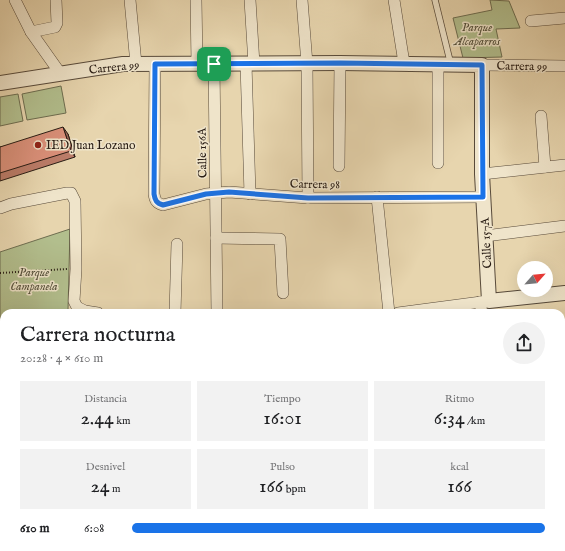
<!DOCTYPE html>
<html lang="es">
<meta charset="utf-8">
<style>
body{margin:0;font-family:"IM FELL English",serif;background:#f2f2f2;color:#202124;height:100vh;display:flex;flex-direction:column;font-size:15px;white-space:nowrap}
*{box-sizing:border-box;margin:0}
p{font-size:13px;color:#757577}
.icon{flex:none;width:22px;height:22px;fill:none;stroke:currentColor;stroke-width:2;stroke-linecap:round;stroke-linejoin:round}
.map{position:relative;flex:1;overflow:hidden}
.details{position:absolute;left:0px;top:309px;width:565px;height:242px;display:flex;flex-direction:column;background:#fff;border-radius:12px 12px 0 0;box-shadow:0 4px 16px #0002}
.details>*{flex:none}
.needle{width:26px;rotate:63deg}
.fabs{position:absolute;left:517px;top:261px;display:grid;gap:8px}
.fabs a{display:grid;place-items:center;width:36px;height:36px;border-radius:50%;background:#fff;box-shadow:0 4px 16px #0002;font-size:20px}
.pin{position:absolute;display:grid;place-items:center;width:34px;height:34px;color:#fff;margin:-17px;border-radius:8px;box-shadow:0 2px 6px #0006}
.round{display:grid;place-items:center;flex:none;width:42px;height:42px;border-radius:21px;background:#f2f2f2}
.summary{display:flex;align-items:center;justify-content:space-between;height:68px;padding:0 20px}
h1{font-size:22px;font-weight:600;line-height:30px}
.metrics{display:grid;grid-template-columns:repeat(3,1fr);gap:6px;height:68px;padding:4px 20px}
.metrics div{display:grid;align-content:center;border-radius:0px;background:#f2f2f2;text-align:center}
.metrics b{font-size:20px;font-weight:600}
.metrics small{font-size:11px;font-weight:400}
.metrics p{font-size:11px}
ul{padding:0 20px;list-style:none;font-size:13px}
li{display:grid;grid-template-columns:64px 48px 1fr;align-items:center;height:30px}
li i{height:10px;border-radius:5px;background:#1a73e8}
.map>svg:first-child{display:block}
.green{fill:#b2be8d;stroke:#6d6d50}
.lines{fill:none;stroke-linecap:round;stroke-linejoin:round}
.service-casing{stroke:#584a3a;stroke-width:7}
.minor-casing{stroke:#584a3a;stroke-width:12}
.tertiary-casing{stroke:#584a3a;stroke-width:16}
.path{stroke:#281c14;stroke-width:2;stroke-dasharray:1 2;stroke-linecap:butt}
.service{stroke:#efe4ca;stroke-width:5.5}
.minor{stroke:#efe4ca;stroke-width:11}
.tertiary{stroke:#efe4ca;stroke-width:14}
.wall{fill:#bb7c69;stroke:#281c14}
.shaded-wall{fill:#996555;stroke:#281c14}
.building{fill:#da907a;stroke:#281c14}
.route-casing{stroke:#fff;stroke-width:8}
.route{stroke:#1a73e8;stroke-width:5}
.poi-dot{fill:#8f2418;stroke:#efe4ca;stroke-width:1.5}
.labels{text-anchor:middle;stroke-width:3;stroke-linejoin:round;paint-order:stroke}
.park-label{font-size:12px;font-style:italic;fill:#514d38;stroke:#efe4ca}
.street-label{font-size:12px;fill:#281c14;stroke:#efe4ca}
.poi-label{font-size:12px;fill:#281c14;stroke:#efe4ca;text-anchor:start}
</style>
<div class="map">
<svg width="565" height="551" viewBox="0 0 565 551">
<rect width="100%" height="100%" fill="#e7d5ae"/>
<filter id="stains"><feTurbulence type="fractalNoise" baseFrequency=".005" numOctaves="4"/><feColorMatrix values="0 0 0 0 .2 0 0 0 0 .09 0 0 0 0 .02 0 0 0 .5 -.17"/></filter>
<radialGradient id="worn" r=".72"><stop offset=".6" stop-color="#630" stop-opacity="0"/><stop offset="1" stop-color="#630" stop-opacity=".3"/></radialGradient>
<g class="green">
<polygon points="490,0 509,1 520,28 496,29 502,57 463,58 453,18 492,10"/>
<polygon points="61,86 66,113 27,120 22,94"/>
<polygon points="18,94 23,121 0,126 0,97"/>
<polygon points="70,229 68,310 65,313 4,313 4,326 0,325 0,252"/>
</g>
<g class="lines">
<defs>
<polyline id="service" points="435,0 451,65"/>
<g id="minor">
<polyline points="15,0 31,32 60,73"/>
<polyline points="130,0 136,64"/>
<polyline points="196,0 197,63"/>
<polyline points="250,0 254,64"/>
<polyline points="302,0 307,64 308,198"/>
<polyline points="394,0 404,63"/>
<polyline points="531,21 565,18"/>
<polyline points="31,32 55,27 57,23 56,0"/>
<path d="M 155,64 L 154,194 C 155,200 156,203 163,205 L 206,194 L 229,192 L 308,198 L 483,197"/>
<polyline points="214,64 217,313"/>
<polyline points="246,64 250,194"/>
<polyline points="482,65 565,66"/>
<polyline points="541,116 545,167"/>
<polyline points="438,163 438,65"/>
<polyline points="339,166 340,63"/>
<polyline points="482,174 565,165"/>
<polyline points="377,197 389,313"/>
<polyline points="0,208 11,204 67,193 71,193 75,201 76,269 74,301 77,307 85,311 98,313"/>
<polyline points="485,236 565,226"/>
<polyline points="216,238 280,239 283,293"/>
<polyline points="480,302 482,313"/>
<polyline points="175,313 177,244"/>
<polyline points="398,313 489,301"/>
<polyline points="0,544 4,545"/>
<polyline points="22,547 45,551"/>
<polyline points="377,547 389,551"/>
<polyline points="96,551 97,547"/>
<polyline points="142,551 143,547"/>
<polyline points="219,551 220,547"/>
<polyline points="272,551 273,547"/>
<polyline points="365,551 366,547"/>
<polyline points="503,551 503,547"/>
</g>
<polyline id="tertiary" points="0,83 123,64 340,63 482,65 482,174 489,301 565,293"/>
</defs>
<use href="#service" class="service-casing"/>
<use href="#minor" class="minor-casing"/>
<use href="#tertiary" class="tertiary-casing"/>
<polyline class="path" points="0,273 67,269"/>
<use href="#service" class="service"/>
<use href="#minor" class="minor"/>
<use href="#tertiary" class="tertiary"/>
</g>
<polygon class="wall" points="68,134 75,157 0,181 0,147"/>
<polygon class="shaded-wall" points="63,127 68,134 75,157 71,151"/>
<polygon class="building" points="63,127 71,151 0,173 0,147"/>
<g class="lines">
<defs>
<path id="route" d="M 340,63 L 482,65 L 483,197 L 308,198 L 229,192 L 206,194 L 163,205 C 156,203 155,200 154,194 L 155,64 Z"/>
</defs>
<use href="#route" class="route-casing"/>
<use href="#route" class="route"/>
</g>
<circle class="poi-dot" cx="38" cy="145" r="4"/>
<g class="labels">
<g class="park-label">
<text x="477" y="31">Parque<tspan x="477" dy="14">Alcaparros</tspan></text>
<text x="34" y="276">Parque<tspan x="34" dy="14">Campanela</tspan></text>
</g>
<g class="street-label">
<text transform="translate(522 66) rotate(1)" y="4">Carrera 99</text>
<text transform="translate(114 67) rotate(-6)" y="4">Carrera 99</text>
<text transform="translate(202 153) rotate(-91)" y="4">Calle 156A</text>
<text transform="translate(315 184) rotate(1)" y="4">Carrera 98</text>
<text transform="translate(486 243) rotate(-93)" y="4">Calle 157A</text>
</g>
<g class="poi-label">
<text x="46" y="149">IED Juan Lozano</text>
</g>
</g>
<rect width="100%" height="100%" filter="url(#stains)"/>
<rect width="100%" height="100%" fill="url(#worn)"/>
</svg>
<div class="fabs">
<a><svg class="needle" viewBox="-14 -14 28 28"><path d="M0-13l5 13h-10z" fill="#e53935"/><path d="M0 13l5-13h-10z" fill="#757577"/></svg></a>
</div>
<div class="pin" style="left:214px;top:64px;background:#1e9e55"><svg class="icon" aria-label="arrive" viewBox="0 0 24 24"><path d="M6 21V4h12l-3 4 3 4H6"/></svg></div>
<section class="details">
<div class="summary"><div><h1>Carrera nocturna</h1><p>20:28 · 4 × 610 m</p></div><a class="round"><svg class="icon" aria-label="share" viewBox="0 0 24 24"><path d="M12 15V3M7 8l5-5 5 5M5 13v7h14v-7"/></svg></a></div>
<div class="metrics">
<div><p>Distancia</p><b>2.44<small> km</small></b></div>
<div><p>Tiempo</p><b>16:01</b></div>
<div><p>Ritmo</p><b>6:34<small> /km</small></b></div>
</div>
<div class="metrics">
<div><p>Desnivel</p><b>24<small> m</small></b></div>
<div><p>Pulso</p><b>166<small> bpm</small></b></div>
<div><p>kcal</p><b>166</b></div>
</div>
<ul>
<li><b>610 m</b>6:08<i style="width:100%"></i></li>
</ul>
</section>
</div>
